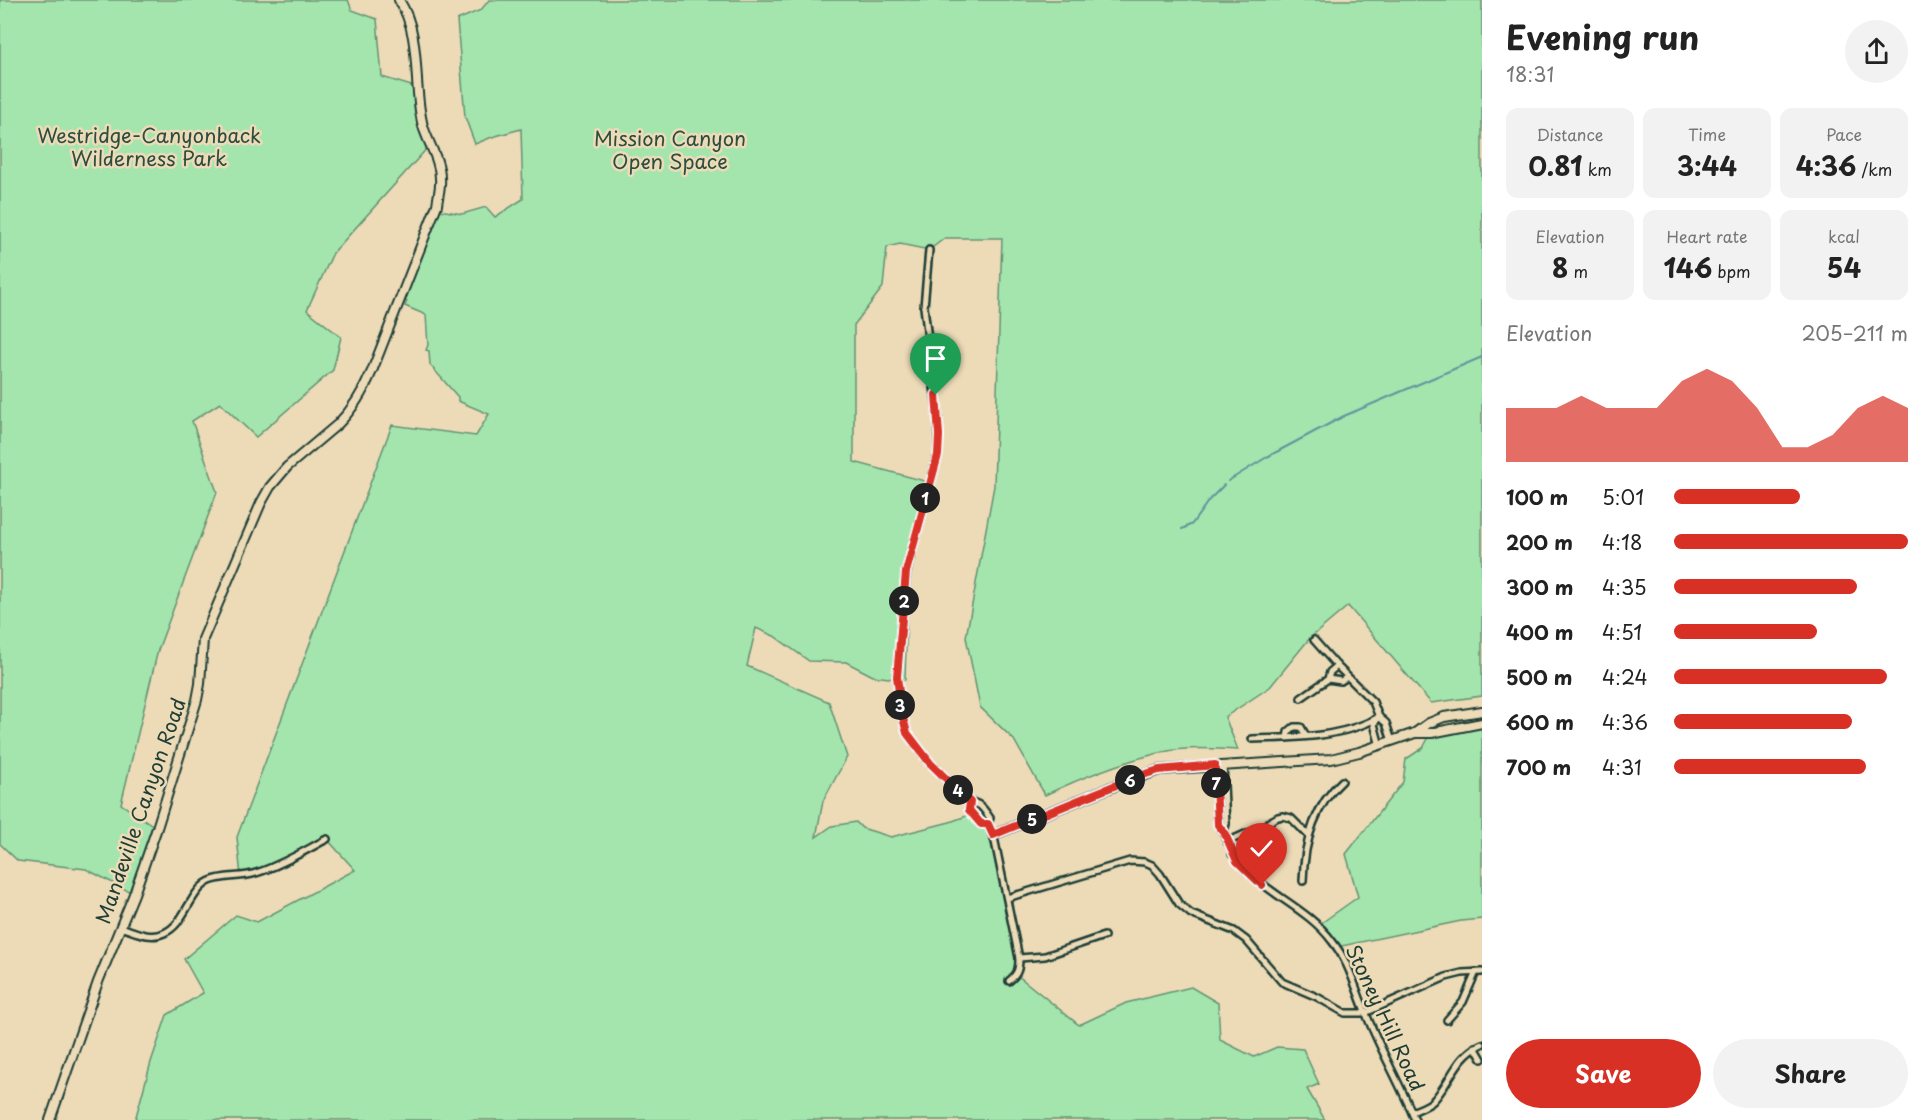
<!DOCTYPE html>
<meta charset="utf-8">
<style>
body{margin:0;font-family:"Playpen Sans",sans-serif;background:#f2f2f2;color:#222;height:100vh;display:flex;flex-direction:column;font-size:22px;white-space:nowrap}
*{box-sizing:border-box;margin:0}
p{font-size:20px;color:#767676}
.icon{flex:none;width:33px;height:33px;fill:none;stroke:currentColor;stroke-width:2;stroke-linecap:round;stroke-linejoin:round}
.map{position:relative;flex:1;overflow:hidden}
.drawer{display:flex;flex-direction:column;background:#fff;width:450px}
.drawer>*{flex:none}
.pin{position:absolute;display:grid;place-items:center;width:51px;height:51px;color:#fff;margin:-62px -26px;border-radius:50% 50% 50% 0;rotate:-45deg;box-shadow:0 0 6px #0007}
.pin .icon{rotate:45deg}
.km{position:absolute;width:30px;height:30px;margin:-15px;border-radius:50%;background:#222;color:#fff;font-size:16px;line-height:30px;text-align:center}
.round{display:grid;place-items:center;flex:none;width:63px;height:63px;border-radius:32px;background:#f2f2f2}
.headline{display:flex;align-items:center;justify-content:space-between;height:102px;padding:0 24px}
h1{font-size:33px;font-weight:700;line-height:45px}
.figures{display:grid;grid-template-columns:repeat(3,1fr);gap:9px;height:102px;padding:6px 24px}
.figures div{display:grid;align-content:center;border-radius:12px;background:#f2f2f2;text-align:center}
.figures b{font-size:26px;font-weight:700}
.figures small{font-size:16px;font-weight:400}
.figures p{font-size:16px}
.chart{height:168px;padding:12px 24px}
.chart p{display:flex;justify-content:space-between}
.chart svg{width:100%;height:108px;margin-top:6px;fill:#d93025;opacity:.7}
.primary-button{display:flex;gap:12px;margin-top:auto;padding:12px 24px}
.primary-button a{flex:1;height:69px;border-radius:36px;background:#d93025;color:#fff;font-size:24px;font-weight:700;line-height:69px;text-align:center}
.primary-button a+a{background:#f2f2f2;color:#222}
ul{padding:0 24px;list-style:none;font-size:20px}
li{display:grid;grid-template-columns:96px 72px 1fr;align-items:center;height:45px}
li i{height:15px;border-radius:8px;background:#d93025}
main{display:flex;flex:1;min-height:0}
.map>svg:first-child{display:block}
.green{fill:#a4e5ae;stroke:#629171;stroke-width:1.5}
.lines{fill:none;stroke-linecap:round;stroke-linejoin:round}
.stream{stroke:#5c979c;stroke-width:2}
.street-casing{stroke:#1f3d34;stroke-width:10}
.secondary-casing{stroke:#1f3d34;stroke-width:12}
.street{stroke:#eddbb8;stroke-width:5}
.secondary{stroke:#eddbb8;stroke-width:8}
.route-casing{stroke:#fff;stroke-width:12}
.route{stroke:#d93025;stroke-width:8}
.labels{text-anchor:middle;stroke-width:5;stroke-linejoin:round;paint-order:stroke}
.park-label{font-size:20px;fill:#2c4e40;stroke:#eddbb8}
.street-label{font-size:20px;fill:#1f3d34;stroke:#eddbb8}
</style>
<main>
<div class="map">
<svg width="1482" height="1120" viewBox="0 0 1482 1120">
<rect width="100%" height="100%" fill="#eddbb8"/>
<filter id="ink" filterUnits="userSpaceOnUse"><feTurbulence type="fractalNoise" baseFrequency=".0167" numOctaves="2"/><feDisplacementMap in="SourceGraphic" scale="12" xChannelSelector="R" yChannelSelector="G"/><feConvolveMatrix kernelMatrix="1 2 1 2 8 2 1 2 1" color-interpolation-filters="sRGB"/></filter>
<g filter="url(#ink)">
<g class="green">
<polygon points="0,0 348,0 352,10 377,19 382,77 418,88 430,145 333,253 307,310 341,337 333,370 256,437 220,403 192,421 217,492 158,650 121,804 157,828 134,894 86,869 18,861 0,844"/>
<path d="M 489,0 L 1482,0 L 1482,696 L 1431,703 L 1348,606 L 1309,639 L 1270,687 L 1225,717 L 1238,750 C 1215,749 1191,747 1168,751 C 1125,760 1085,776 1045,795 L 1014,740 L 980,707 L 966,637 L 994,486 L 1002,238 L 945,238 L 929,250 L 900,244 L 887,247 L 883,287 L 854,325 L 854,462 L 932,483 L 911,574 L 907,612 L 905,680 L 873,676 L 846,662 L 809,661 L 774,636 L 756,628 L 747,666 L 829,702 L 847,757 L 823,801 L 816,837 L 832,826 L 856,822 L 862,828 L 891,837 L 950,822 L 980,811 L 990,828 L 1019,958 L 1017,975 L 1079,1025 L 1126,1003 L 1191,987 L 1218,1003 L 1220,1040 L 1254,1057 L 1277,1047 L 1303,1049 L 1319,1084 L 1307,1089 L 1325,1120 L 135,1120 L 151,1062 L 167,1015 L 203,993 L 184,959 L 236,915 L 257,922 L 355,870 L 327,839 L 265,870 L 241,877 L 237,837 L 392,425 L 476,436 L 489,414 L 458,401 L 458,397 L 430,365 L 429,351 L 426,350 L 428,345 L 426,315 L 405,306 L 407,301 L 400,298 L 435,209 L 462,214 L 486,207 L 495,217 L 523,199 L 521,129 L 492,137 L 475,144 L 465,117 L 457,20 L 481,10 Z"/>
<polygon points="1482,723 1482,919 1461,921 1337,947 1317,926 1358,897 1346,854 1403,782 1406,759 1423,748 1431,733"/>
</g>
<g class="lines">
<g class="stream">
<polyline points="1228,481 1267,457 1344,416 1482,357"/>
<polyline points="1182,529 1192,524 1209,500 1224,485"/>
</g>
<defs>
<g id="street">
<path d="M 929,250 L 924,307 L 938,418 L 938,455 L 906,572 L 897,677 L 902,714 L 907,733 L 930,763 L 970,802 C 981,803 984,810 990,818 L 988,824 L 981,824 L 969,810 L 970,802"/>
<polyline points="1314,640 1337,666 1373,702 1379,717 1386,723 1392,741"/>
<polyline points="1328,679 1330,672 1337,666"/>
<polyline points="1301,698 1328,679 1341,681 1347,677"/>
<polyline points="1378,718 1374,724 1380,746"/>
<polyline points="1287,738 1288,732 1294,727 1301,727 1306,736"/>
<path d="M 1252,739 C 1293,738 1342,738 1379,717"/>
<path d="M 1215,765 L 1218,825 C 1229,838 1231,855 1244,868 C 1270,895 1309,910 1332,941 C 1349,962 1355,987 1365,1011 C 1379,1048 1400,1083 1415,1120"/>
<polyline points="1223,765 1226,824 1224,832"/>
<path d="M 988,824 L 995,842 L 1019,958 C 1019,969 1018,974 1009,981"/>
<polyline points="1227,842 1247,833 1258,832"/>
<polyline points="1232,854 1253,841 1258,832 1269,822 1278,817 1283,816 1291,818 1308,835"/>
<path d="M 1303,881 C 1304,844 1314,806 1342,781"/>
<polyline points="1007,898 1130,861 1145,862 1152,865 1160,874 1179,904 1191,914 1234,931 1246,940 1282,982 1317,997 1345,1013 1365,1013 1446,977 1462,973 1482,972"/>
<path d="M 120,927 C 134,931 150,940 164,933 C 186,924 189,891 210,881 C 224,875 241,878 256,873 C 280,866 304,851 327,839"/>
<polyline points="1019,958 1045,956 1104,936"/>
<polyline points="1447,1020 1463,1002 1476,972"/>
<polyline points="1475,1047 1482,1059"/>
<path d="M 1412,1112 C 1418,1109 1428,1106 1433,1101 C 1451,1082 1456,1055 1482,1044"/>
</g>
<g id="secondary">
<polyline points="1415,733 1431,733 1482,723"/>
<polyline points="993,835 1109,788 1159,770 1331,759 1359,752 1415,733 1429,723 1444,717 1482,711"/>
<path d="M 50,1120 L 98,982 L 134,894 L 157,828 L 197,700 L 200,684 L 203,639 L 261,503 L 270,487 L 287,467 L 338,424 C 353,409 364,390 372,371 L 437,205 C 438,196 441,187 440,178 C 440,160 428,143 423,126 C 412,85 423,37 399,0"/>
</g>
</defs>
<use href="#street" class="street-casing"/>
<use href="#secondary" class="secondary-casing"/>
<use href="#street" class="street"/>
<use href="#secondary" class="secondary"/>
</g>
</g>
<g class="lines" filter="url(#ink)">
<defs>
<polyline id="route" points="936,395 939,435 938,455 906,572 897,677 902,714 907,733 930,763 970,802 969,810 981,824 988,824 993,835 1136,777 1159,770 1215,765 1218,825 1224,832 1237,861 1262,885"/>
</defs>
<use href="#route" class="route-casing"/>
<use href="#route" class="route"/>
</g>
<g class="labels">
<g class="park-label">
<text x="149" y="143">Westridge-Canyonback<tspan x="149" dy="23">Wilderness Park</tspan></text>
<text x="670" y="146">Mission Canyon<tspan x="670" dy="23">Open Space</tspan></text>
</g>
<g class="street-label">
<text transform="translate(141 811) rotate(-71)" y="7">Mandeville Canyon Road</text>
<text transform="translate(1385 1018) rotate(65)" y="7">Stoney Hill Road</text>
</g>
</g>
</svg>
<div class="pin" style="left:936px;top:395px;background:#1e9e55"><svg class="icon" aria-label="arrive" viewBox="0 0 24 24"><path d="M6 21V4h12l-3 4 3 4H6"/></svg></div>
<div class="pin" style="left:1262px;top:885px;background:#d93025"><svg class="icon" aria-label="check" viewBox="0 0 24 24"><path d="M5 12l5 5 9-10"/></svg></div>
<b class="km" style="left:925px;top:498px">1</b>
<b class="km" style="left:904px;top:601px">2</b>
<b class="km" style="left:900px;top:705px">3</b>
<b class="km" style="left:958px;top:790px">4</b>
<b class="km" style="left:1032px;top:819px">5</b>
<b class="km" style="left:1130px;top:780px">6</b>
<b class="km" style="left:1216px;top:783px">7</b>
</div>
<section class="drawer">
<div class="headline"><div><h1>Evening run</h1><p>18:31</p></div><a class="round"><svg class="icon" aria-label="share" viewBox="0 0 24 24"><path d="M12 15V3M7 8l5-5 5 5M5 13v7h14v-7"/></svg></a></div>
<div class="figures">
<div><p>Distance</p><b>0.81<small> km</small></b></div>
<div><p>Time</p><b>3:44</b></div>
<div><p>Pace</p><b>4:36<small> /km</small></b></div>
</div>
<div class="figures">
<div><p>Elevation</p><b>8<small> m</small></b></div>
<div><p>Heart rate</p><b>146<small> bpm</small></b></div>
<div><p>kcal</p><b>54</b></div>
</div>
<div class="chart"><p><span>Elevation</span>205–211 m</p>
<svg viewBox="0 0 160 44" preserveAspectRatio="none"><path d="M0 44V22L10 22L20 22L30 17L40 22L50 22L60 22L70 11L80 6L90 11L100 22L110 38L120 38L130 33L140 22L150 17L160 22V44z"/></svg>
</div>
<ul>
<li><b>100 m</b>5:01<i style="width:54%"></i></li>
<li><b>200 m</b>4:18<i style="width:100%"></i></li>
<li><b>300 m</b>4:35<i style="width:78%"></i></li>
<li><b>400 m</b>4:51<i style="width:61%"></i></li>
<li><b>500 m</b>4:24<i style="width:91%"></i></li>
<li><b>600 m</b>4:36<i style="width:76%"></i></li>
<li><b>700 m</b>4:31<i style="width:82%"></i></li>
</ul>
<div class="primary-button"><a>Save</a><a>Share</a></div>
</section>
</main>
